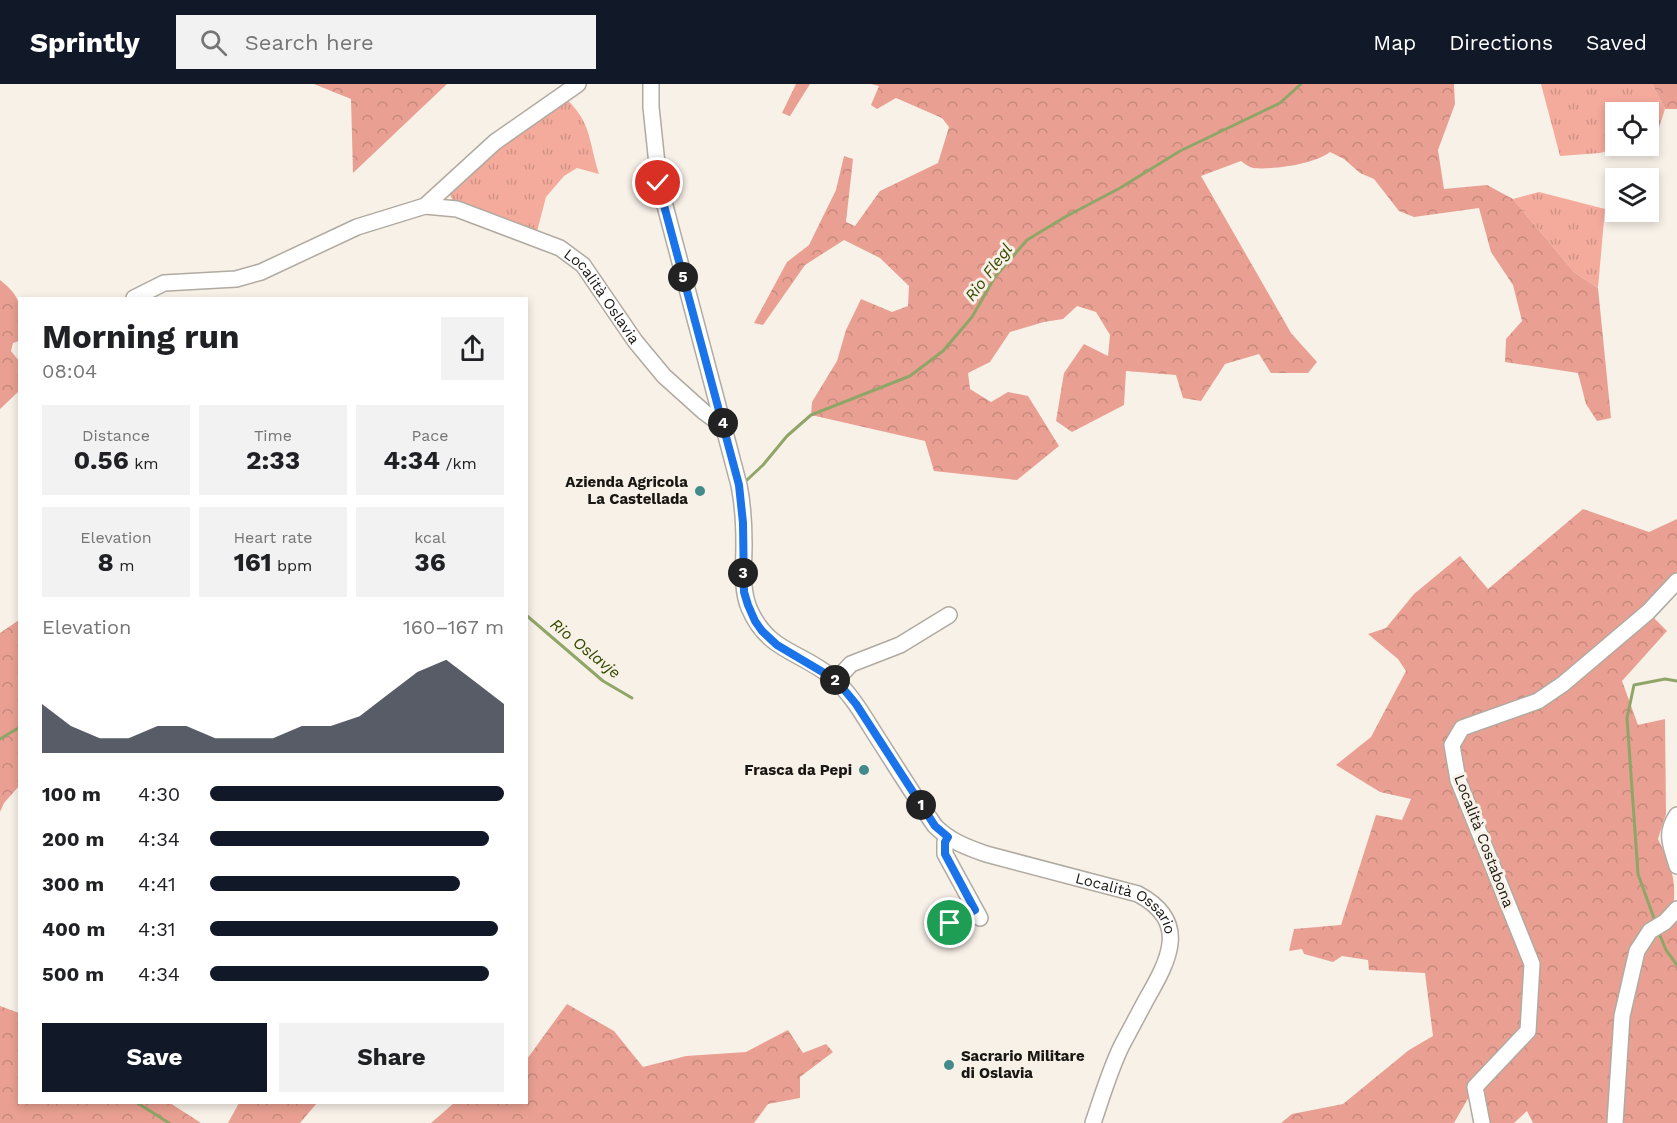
<!DOCTYPE html>
<meta charset="utf-8">
<style>
body{margin:0;font-family:"Work Sans",sans-serif;background:#f2f2f2;color:#202124;height:100vh;display:flex;flex-direction:column;font-size:22px;white-space:nowrap}
*{box-sizing:border-box;margin:0}
p{font-size:20px;color:#757577}
.icon{flex:none;width:33px;height:33px;fill:none;stroke:currentColor;stroke-width:2;stroke-linecap:round;stroke-linejoin:round}
.map{position:relative;flex:1;overflow:hidden}
.panel{position:absolute;left:18px;top:213px;width:510px;height:807px;display:flex;flex-direction:column;background:#fff;border-radius:0px;box-shadow:0 3px 9px #0003}
.panel>*{flex:none}
.fabs{position:absolute;left:1605px;top:18px;display:grid;gap:12px}
.fabs a{display:grid;place-items:center;width:54px;height:54px;border-radius:0px;background:#fff;box-shadow:0 3px 9px #0003;font-size:30px}
.pin{position:absolute;display:grid;place-items:center;width:51px;height:51px;color:#fff;margin:-26px;border:3px solid #fff;border-radius:50%;box-shadow:0 2px 6px #0007}
.km{position:absolute;width:30px;height:30px;margin:-15px;border-radius:50%;background:#222;color:#fff;font-size:16px;line-height:30px;text-align:center}
.round{display:grid;place-items:center;flex:none;width:63px;height:63px;border-radius:0px;background:#f2f2f2}
.head{display:flex;align-items:center;justify-content:space-between;height:102px;padding:0 24px}
h1{font-size:33px;font-weight:700;line-height:45px}
.figures{display:grid;grid-template-columns:repeat(3,1fr);gap:9px;height:102px;padding:6px 24px}
.figures div{display:grid;align-content:center;border-radius:0px;background:#f2f2f2;text-align:center}
.figures b{font-size:26px;font-weight:700}
.figures small{font-size:16px;font-weight:400}
.figures p{font-size:16px}
.chart{height:168px;padding:12px 24px}
.chart p{display:flex;justify-content:space-between}
.chart svg{width:100%;height:108px;margin-top:6px;fill:#111827;opacity:.7}
.cta{display:flex;gap:12px;margin-top:auto;padding:12px 24px}
.cta a{flex:1;height:69px;border-radius:0px;background:#111827;color:#fff;font-size:24px;font-weight:700;line-height:69px;text-align:center}
.cta a+a{background:#f2f2f2;color:#202124}
ul{padding:0 24px;list-style:none;font-size:20px}
li{display:grid;grid-template-columns:96px 72px 1fr;align-items:center;height:45px}
li i{height:15px;border-radius:8px;background:#111827}
header{display:flex;align-items:center;gap:36px;box-sizing:border-box;height:84px;padding:0 30px;background:#111827;color:#fff}
header strong{font-size:28px}
nav{display:flex;gap:33px;margin-inline-start:auto;font-size:21px}
.search{width:420px;height:54px;background:#f2f2f2;display:flex;align-items:center;gap:15px;box-sizing:border-box;padding:0 21px;border-radius:0px;color:#757577;font-size:22px}
.map>svg:first-child{display:block}
.grass{fill:url(#grass-tufts)}
.forest{fill:url(#forest-crowns)}
.lines{fill:none;stroke-linecap:round;stroke-linejoin:round}
.stream{stroke:#8fa668;stroke-width:3}
.minor-casing{stroke:#b0aaa1;stroke-width:18}
.minor{stroke:#fff;stroke-width:15}
.route-casing{stroke:#fff;stroke-width:12}
.route{stroke:#1a73e8;stroke-width:8}
.poi-dot{fill:#438b8b;stroke:#f8f1e8;stroke-width:2}
.labels{text-anchor:middle;stroke-width:6;stroke-linejoin:round;paint-order:stroke}
.street-label{font-size:15px;fill:#191713;stroke:#f8f1e8}
.poi-label{font-size:15px;font-weight:bold;fill:#191713;stroke:#f8f1e8;text-anchor:end}
.water-label{font-size:16px;font-style:italic;fill:#344900;stroke:#f8f1e8}
</style>
<header>
<strong>Sprintly</strong>
<div class="search"><svg class="icon" aria-label="search" viewBox="0 0 24 24"><circle cx="10" cy="10" r="6"/><path d="M15 15l6 6"/></svg>Search here</div>
<nav><a>Map</a><a>Directions</a><a>Saved</a></nav>
</header>
<div class="map">
<svg width="1677" height="1039" viewBox="0 0 1677 1039">
<defs>
<pattern id="grass-tufts" width="24" height="20" patternUnits="userSpaceOnUse" patternTransform="scale(1.5)"><rect width="24" height="20" fill="#f4ab9c"/><path d="M3 7l-1-3M5 7V3M7 7l1-3M15 17l-1-3M17 17v-4M19 17l1-3" fill="none" stroke="#d19286"/></pattern>
<pattern id="forest-crowns" width="20" height="18" patternUnits="userSpaceOnUse" patternTransform="scale(1.5)"><rect width="20" height="18" fill="#e9a092"/><path d="M2 6a3 3 0 1 1 6 0M12 15a3 3 0 1 1 6 0" fill="none" stroke="#c7897d"/></pattern>
</defs>
<rect width="100%" height="100%" fill="#f8f1e8"/>
<g class="grass">
<polygon points="1541,0 1652,0 1665,25 1656,53 1649,55 1648,28 1616,28 1616,62 1625,62 1600,69 1560,72"/>
<path d="M 562,11 C 592,37 588,55 599,90 L 577,84 L 564,92 L 546,113 L 535,155 L 457,125 L 446,103 Z"/>
<polygon points="1539,108 1605,125 1598,204 1574,188 1513,115"/>
</g>
<g class="forest">
<polygon points="314,0 447,0 353,89 351,15"/>
<polygon points="796,0 810,0 790,32 782,29"/>
<path d="M 871,0 L 1454,0 L 1455,20 L 1438,66 L 1444,105 L 1487,101 L 1513,115 L 1574,188 L 1598,204 L 1611,334 L 1597,337 L 1586,320 L 1578,289 L 1505,278 L 1506,255 L 1522,237 L 1513,201 L 1491,168 L 1479,124 L 1414,133 L 1399,127 L 1374,95 L 1360,89 L 1344,75 L 1330,68 C 1315,80 1273,86 1253,84 C 1249,83 1245,80 1241,77 L 1201,92 L 1291,249 L 1317,278 L 1308,289 L 1271,289 L 1259,270 L 1225,280 L 1201,317 L 1183,314 L 1176,291 L 1126,287 L 1124,321 L 1072,348 L 1056,337 L 1064,289 L 1084,260 L 1108,272 L 1110,251 L 1096,228 L 1077,222 L 1063,235 L 1044,238 L 1010,248 L 990,278 L 968,289 L 970,305 L 991,318 L 1008,308 L 1028,312 L 1059,362 L 1017,396 L 934,387 L 925,357 L 811,331 L 812,318 L 837,277 L 846,246 L 861,215 L 892,228 L 908,222 L 909,202 L 880,174 L 844,156 L 805,181 L 763,241 L 754,239 L 787,178 L 809,161 L 836,106 L 844,72 L 853,75 L 846,138 L 855,142 L 880,107 L 938,79 L 949,43 L 942,34 L 896,14 L 877,25 L 871,21 L 879,2 Z"/>
<polygon points="1652,0 1677,0 1677,25 1665,25"/>
<path d="M 0,196 C 26,216 20,227 19,257 L 13,259 L 11,267 L 19,277 L 19,307 L 0,325 Z"/>
<path d="M 1583,425 L 1649,448 L 1677,435 L 1677,490 L 1648,528 L 1667,547 L 1622,597 L 1638,641 L 1665,635 L 1666,730 L 1658,755 C 1671,782 1677,795 1673,825 L 1677,828 L 1677,1039 L 1533,1039 L 1527,1027 L 1514,1039 L 1482,1039 L 1474,1004 L 1454,1039 L 1281,1039 L 1292,1030 L 1343,1020 L 1409,966 L 1433,952 L 1425,889 L 1369,886 L 1368,876 L 1342,872 L 1333,878 L 1304,870 L 1302,865 L 1289,867 L 1294,845 L 1341,841 L 1376,731 L 1402,736 L 1411,715 L 1380,708 L 1336,681 L 1371,653 L 1406,587 L 1398,575 L 1368,550 L 1386,544 L 1414,510 L 1460,472 L 1488,505 Z"/>
<polygon points="19,536 19,702 4,719 0,728 0,549"/>
<polygon points="567,920 614,947 643,983 686,972 746,968 788,946 803,969 826,960 833,968 800,993 800,1014 768,1020 754,1039 431,1039 454,1019 526,1018 527,975"/>
<polygon points="0,922 19,929 20,1018 170,1019 201,1039 0,1039"/>
<polygon points="239,1019 239,1018 317,1019 300,1039 228,1039"/>
</g>
<g class="lines">
<g class="stream">
<polyline points="747,396 763,381 787,352 811,331 910,292 943,267 972,233 995,193 1027,156 1065,133 1120,104 1180,67 1280,19 1301,0"/>
<polyline points="526,531 603,597 632,614"/>
<polyline points="0,655 20,643"/>
<polyline points="1655,837 1638,790 1627,634 1634,601 1665,595 1677,597"/>
<polyline points="1659,849 1666,866 1677,881"/>
<polyline points="136,1018 169,1039"/>
</g>
<defs>
<g id="minor">
<path id="s1" d="M 651,0 L 651,23 L 659,99 L 739,401 C 743,421 744,441 744,460 C 744,481 741,504 749,524 C 768,569 802,567 834,595 C 851,610 863,631 875,650 C 895,681 914,712 935,742 C 950,757 966,763 986,770 L 1138,810 C 1190,838 1169,876 1146,916 C 1138,931 1130,946 1122,961 C 1110,985 1102,1013 1093,1039"/>
<path id="s2" d="M 425,122 L 457,125 L 560,164 L 583,181 L 635,257 L 664,292 L 704,328 L 715,336 L 722,336"/>
<polyline points="134,214 164,199 236,195 261,188 357,143 425,122 495,58 578,0"/>
<polyline points="836,596 851,580 900,561 949,531"/>
<path d="M 1677,731 C 1664,750 1671,761 1677,782"/>
<polyline points="948,753 945,758 945,770 980,834"/>
<polyline points="950,839 975,826"/>
<polyline points="1482,1039 1475,1003 1528,947 1532,880 1458,696 1452,661 1462,644 1538,617 1563,600 1648,528 1677,497"/>
<polyline points="1615,1039 1622,932 1637,867 1650,847 1665,838 1677,825"/>
</g>
</defs>
<use href="#minor" class="minor-casing"/>
<use href="#minor" class="minor"/>
</g>
<g class="lines">
<defs>
<polyline id="route" points="658,99 739,401 743,439 744,508 748,521 755,537 762,547 777,561 836,596 856,620 935,742 948,753 945,758 945,770 975,826 950,839"/>
</defs>
<use href="#route" class="route-casing"/>
<use href="#route" class="route"/>
</g>
<g class="poi-dot">
<circle cx="700" cy="407" r="6"/>
<circle cx="864" cy="686" r="6"/>
<circle cx="949" cy="981" r="6"/>
</g>
<g class="labels">
<g class="street-label">
<text dy="5" stroke="none"><textPath href="#s2" startOffset="207">Località Oslavia</textPath></text>
<text transform="translate(1484 757) rotate(69)" y="5">Località Costabona</text>
<text dy="5" stroke="none"><textPath href="#s1" startOffset="1038">Località Ossario</textPath></text>
</g>
<g class="poi-label">
<text x="688" y="403">Azienda Agricola<tspan x="688" dy="17">La Castellada</tspan></text>
<text x="852" y="691">Frasca da Pepi</text>
<text x="961" y="977" text-anchor="start">Sacrario Militare<tspan x="961" dy="17">di Oslavia</tspan></text>
</g>
<g class="water-label">
<text transform="translate(988 188) rotate(-53)" y="6">Rio Flegl</text>
<text transform="translate(586 564) rotate(39)" y="6">Rio Oslavje</text>
</g>
</g>
</svg>
<div class="fabs">
<a><svg class="icon" aria-label="locate" viewBox="0 0 24 24"><circle cx="12" cy="12" r="6"/><path d="M12 2v4M12 18v4M2 12h4M18 12h4"/></svg></a>
<a><svg class="icon" aria-label="layers" viewBox="0 0 24 24"><path d="M12 4l9 5-9 5-9-5zM3 14l9 5 9-5"/></svg></a>
</div>
<div class="pin" style="left:950px;top:839px;background:#1e9e55"><svg class="icon" aria-label="arrive" viewBox="0 0 24 24"><path d="M6 21V4h12l-3 4 3 4H6"/></svg></div>
<div class="pin" style="left:658px;top:99px;background:#d93025"><svg class="icon" aria-label="check" viewBox="0 0 24 24"><path d="M5 12l5 5 9-10"/></svg></div>
<b class="km" style="left:921px;top:721px">1</b>
<b class="km" style="left:835px;top:596px">2</b>
<b class="km" style="left:743px;top:489px">3</b>
<b class="km" style="left:723px;top:339px">4</b>
<b class="km" style="left:683px;top:193px">5</b>
<section class="panel">
<div class="head"><div><h1>Morning run</h1><p>08:04</p></div><a class="round"><svg class="icon" aria-label="share" viewBox="0 0 24 24"><path d="M12 15V3M7 8l5-5 5 5M5 13v7h14v-7"/></svg></a></div>
<div class="figures">
<div><p>Distance</p><b>0.56<small> km</small></b></div>
<div><p>Time</p><b>2:33</b></div>
<div><p>Pace</p><b>4:34<small> /km</small></b></div>
</div>
<div class="figures">
<div><p>Elevation</p><b>8<small> m</small></b></div>
<div><p>Heart rate</p><b>161<small> bpm</small></b></div>
<div><p>kcal</p><b>36</b></div>
</div>
<div class="chart"><p><span>Elevation</span>160–167 m</p>
<svg viewBox="0 0 160 44" preserveAspectRatio="none"><path d="M0 44V24L10 33L20 38L30 38L40 33L50 33L60 38L70 38L80 38L90 33L100 33L110 29L120 20L130 11L140 6L150 15L160 24V44z"/></svg>
</div>
<ul>
<li><b>100 m</b>4:30<i style="width:100%"></i></li>
<li><b>200 m</b>4:34<i style="width:95%"></i></li>
<li><b>300 m</b>4:41<i style="width:85%"></i></li>
<li><b>400 m</b>4:31<i style="width:98%"></i></li>
<li><b>500 m</b>4:34<i style="width:95%"></i></li>
</ul>
<div class="cta"><a>Save</a><a>Share</a></div>
</section>
</div>
